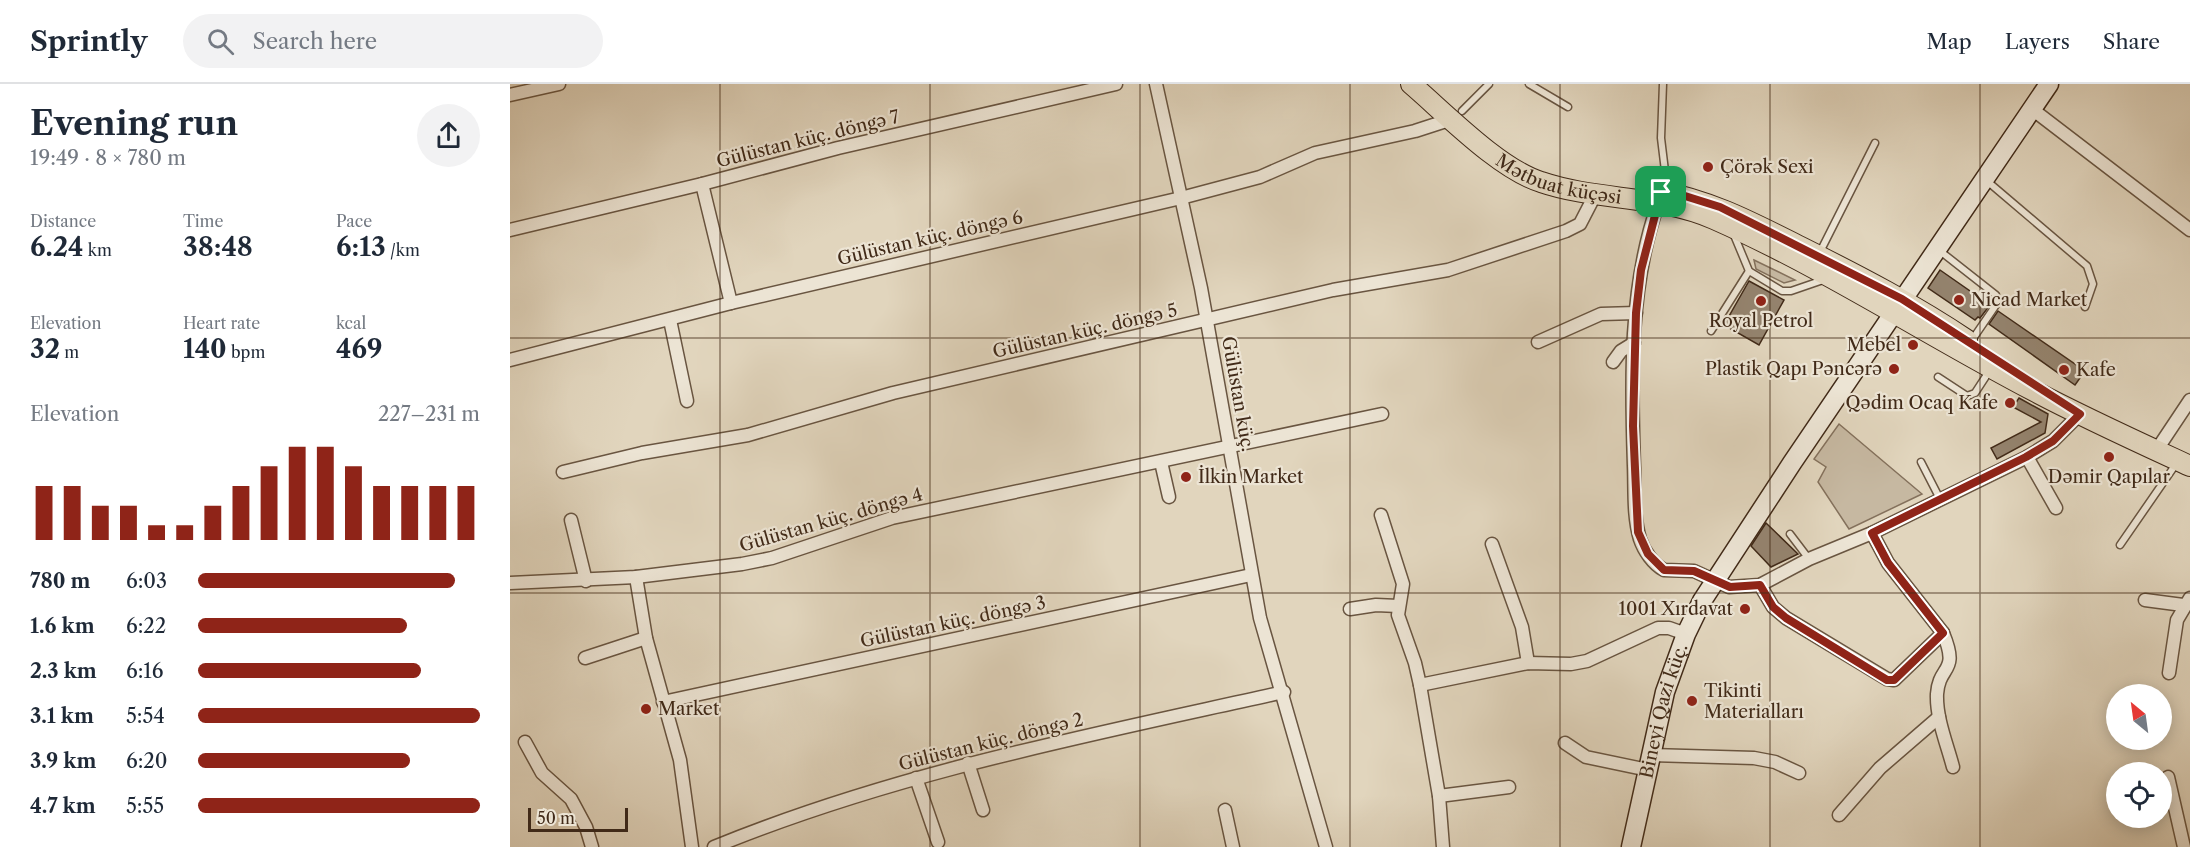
<!DOCTYPE html>
<meta charset="utf-8">
<style>
body{margin:0;font-family:"Libre Caslon Text",serif;background:#f2f2f3;color:#1f2937;height:100vh;display:flex;flex-direction:column;font-size:22px;white-space:nowrap}
*{box-sizing:border-box;margin:0}
p{font-size:20px;color:#747a83}
.icon{flex:none;width:33px;height:33px;fill:none;stroke:currentColor;stroke-width:2;stroke-linecap:round;stroke-linejoin:round}
.map{position:relative;flex:1;overflow:hidden}
.panel{display:flex;flex-direction:column;background:#fff;width:510px}
.panel>*{flex:none}
.needle{width:39px;rotate:331deg}
.controls{position:absolute;left:1596px;top:600px;display:grid;gap:12px}
.controls a{display:grid;place-items:center;width:66px;height:66px;border-radius:50%;background:#fff;box-shadow:0 3px 15px #0003;font-size:30px}
.scale{position:absolute;left:18px;bottom:15px;width:100px;box-sizing:border-box;padding-left:6px;border:3px solid #412a18;border-top:0;font-size:16px;line-height:21px;white-space:nowrap;color:#412a18;-webkit-text-stroke:4px #ece4d4;paint-order:stroke}
.pin{position:absolute;display:grid;place-items:center;width:51px;height:51px;color:#fff;margin:-26px;border-radius:12px;box-shadow:0 3px 9px #0006}
.round{display:grid;place-items:center;flex:none;width:63px;height:63px;border-radius:32px;background:#f2f2f3}
.head{display:flex;align-items:center;justify-content:space-between;height:102px;padding:0 30px}
h1{font-size:33px;font-weight:800;line-height:45px}
.metrics{display:grid;grid-template-columns:repeat(3,1fr);gap:9px;height:102px;padding:6px 30px}
.metrics div{display:grid;align-content:center}
.metrics b{font-size:26px;font-weight:800}
.metrics small{font-size:16px;font-weight:400}
.metrics p{font-size:16px}
.chart{height:168px;padding:12px 30px}
.chart p{display:flex;justify-content:space-between}
.chart svg{width:100%;height:108px;margin-top:6px;stroke:#8f2418;stroke-width:6}
ul{padding:0 30px;list-style:none;font-size:20px}
li{display:grid;grid-template-columns:96px 72px 1fr;align-items:center;height:45px}
li i{height:15px;border-radius:8px;background:#8f2418}
header{display:flex;align-items:center;gap:36px;box-sizing:border-box;height:84px;padding:0 30px;background:#fff;border-bottom:2px solid #e0e1e3}
header strong{font-size:28px}
nav{display:flex;gap:33px;margin-inline-start:auto;font-size:21px}
.search{width:420px;height:54px;background:#f2f2f3;display:flex;align-items:center;gap:15px;box-sizing:border-box;padding:0 21px;border-radius:33px;color:#747a83;font-size:22px}
main{display:flex;flex:1;min-height:0}
.map>svg:first-child{display:block}
.green{fill:#c6b8a1;stroke:#84715c;stroke-width:1.5}
.building{fill:#94836e;stroke:#412a18;stroke-width:1.5}
.lines{fill:none;stroke-linecap:round;stroke-linejoin:round}
.service-casing{stroke:#695541;stroke-width:9}
.minor-casing{stroke:#695541;stroke-width:15}
.secondary-casing{stroke:#412a18;stroke-width:21}
.primary-casing{stroke:#412a18;stroke-width:22}
.service{stroke:#ece4d4;stroke-width:6}
.minor{stroke:#ece4d4;stroke-width:12}
.secondary{stroke:#ece4d4;stroke-width:18}
.primary{stroke:#e1d5bd;stroke-width:20}
.route-casing{stroke:#fff;stroke-width:12}
.route{stroke:#8f2418;stroke-width:8}
.grid{fill:none;stroke:#412a18;stroke-width:1.5;stroke-opacity:0.55}
.poi-dot{fill:#8f2418;stroke:#ece4d4;stroke-width:2}
.labels{text-anchor:middle;stroke-width:4.5;stroke-linejoin:round;paint-order:stroke}
.street-label{font-size:18px;fill:#412a18;stroke:#ece4d4}
.poi-label{font-size:18px;fill:#412a18;stroke:#ece4d4;text-anchor:start}
</style>
<header>
<strong>Sprintly</strong>
<div class="search"><svg class="icon" aria-label="search" viewBox="0 0 24 24"><circle cx="10" cy="10" r="6"/><path d="M15 15l6 6"/></svg>Search here</div>
<nav><a>Map</a><a>Layers</a><a>Share</a></nav>
</header>
<main>
<section class="panel">
<div class="head"><div><h1>Evening run</h1><p>19:49 · 8 × 780 m</p></div><a class="round"><svg class="icon" aria-label="share" viewBox="0 0 24 24"><path d="M12 15V3M7 8l5-5 5 5M5 13v7h14v-7"/></svg></a></div>
<div class="metrics">
<div><p>Distance</p><b>6.24<small> km</small></b></div>
<div><p>Time</p><b>38:48</b></div>
<div><p>Pace</p><b>6:13<small> /km</small></b></div>
</div>
<div class="metrics">
<div><p>Elevation</p><b>32<small> m</small></b></div>
<div><p>Heart rate</p><b>140<small> bpm</small></b></div>
<div><p>kcal</p><b>469</b></div>
</div>
<div class="chart"><p><span>Elevation</span>227–231 m</p>
<svg viewBox="0 0 160 44" preserveAspectRatio="none"><path d="M5 44V22M15 44V22M25 44V30M35 44V30M45 44V38M55 44V38M65 44V30M75 44V22M85 44V14M95 44V6M105 44V6M115 44V14M125 44V22M135 44V22M145 44V22M155 44V22"/></svg>
</div>
<ul>
<li><b>780 m</b>6:03<i style="width:91%"></i></li>
<li><b>1.6 km</b>6:22<i style="width:74%"></i></li>
<li><b>2.3 km</b>6:16<i style="width:79%"></i></li>
<li><b>3.1 km</b>5:54<i style="width:100%"></i></li>
<li><b>3.9 km</b>6:20<i style="width:75%"></i></li>
<li><b>4.7 km</b>5:55<i style="width:100%"></i></li>
</ul>
</section>
<div class="map">
<svg width="1680" height="763" viewBox="0 0 1680 763">
<rect width="100%" height="100%" fill="#e1d5bd"/>
<filter id="stains"><feTurbulence type="fractalNoise" baseFrequency=".00333" numOctaves="4"/><feColorMatrix values="0 0 0 0 .2 0 0 0 0 .09 0 0 0 0 .02 0 0 0 .5 -.17"/></filter>
<radialGradient id="worn" r=".72"><stop offset=".6" stop-color="#630" stop-opacity="0"/><stop offset="1" stop-color="#630" stop-opacity=".3"/></radialGradient>
<g class="green">
<polygon points="1244,176 1285,196 1274,199 1246,185"/>
<polygon points="1329,340 1412,410 1339,445 1308,398 1316,383 1304,375"/>
</g>
<g class="building">
<polygon points="1430,186 1480,221 1470,234 1468,233 1465,236 1418,204"/>
<polygon points="1239,197 1274,216 1249,261 1214,241"/>
<polygon points="1488,227 1575,287 1565,301 1479,240"/>
<polygon points="1509,314 1538,330 1535,349 1487,375 1481,364 1531,338 1503,323"/>
<polygon points="1256,439 1288,470 1261,483 1241,462"/>
</g>
<g class="lines">
<defs>
<g id="service">
<polyline points="1019,0 1058,23"/>
<polyline points="952,27 979,0"/>
<polyline points="1477,97 1577,182 1583,200 1575,223"/>
<polyline points="1152,104 1155,87 1151,54 1153,0"/>
<polyline points="1224,151 1239,187 1272,207 1281,207 1313,196"/>
<polyline points="1430,167 1486,211 1486,221 1462,256"/>
<polyline points="1310,168 1365,59"/>
<polyline points="1201,247 1239,187"/>
<polyline points="1428,293 1457,312 1465,309 1480,286"/>
<polyline points="1411,378 1430,415"/>
<polyline points="1280,450 1299,475"/>
<polyline points="1610,461 1666,380"/>
</g>
<g id="minor">
<polyline points="646,0 691,204 750,534 816,763"/>
<polyline points="0,11 49,0"/>
<polyline points="1522,25 1680,146"/>
<polyline points="192,100 221,219"/>
<path d="M 1148,120 C 1119,203 1121,295 1124,382 C 1125,405 1123,432 1130,455 C 1134,467 1143,480 1154,486 L 1184,487 L 1219,503 L 1250,501 L 1299,475 L 1362,449 L 1517,373 L 1543,357 L 1570,330"/>
<polyline points="0,146 192,100 328,64 606,0"/>
<polyline points="160,236 177,317"/>
<polyline points="1028,258 1091,230 1126,229"/>
<polyline points="0,276 221,219 671,114 750,93 805,69 905,47 942,35"/>
<polyline points="1103,278 1111,267 1124,259"/>
<polyline points="1646,367 1680,316"/>
<polyline points="1517,373 1546,424"/>
<polyline points="651,378 659,413"/>
<polyline points="53,388 132,369 238,351 383,309 823,206 938,186 1056,147 1070,140 1085,111"/>
<polyline points="871,431 893,500 888,531 905,579 910,601 929,712 933,763"/>
<polyline points="61,436 76,497"/>
<path d="M 1362,449 L 1378,479 L 1433,549 C 1450,590 1429,580 1427,610 C 1426,634 1437,660 1443,683"/>
<polyline points="982,460 1012,543 1018,579"/>
<polyline points="126,493 136,554 170,676 182,763"/>
<polyline points="0,499 126,493 232,480 262,474 382,434 872,330"/>
<polyline points="1250,501 1263,523 1276,534 1377,595 1384,596 1433,549"/>
<polyline points="1635,516 1673,521"/>
<polyline points="840,525 866,521 888,522"/>
<polyline points="75,574 136,554"/>
<polyline points="1659,589 1667,536 1680,514"/>
<polyline points="910,601 1018,579 1061,580 1077,577 1148,544 1159,544 1176,550"/>
<polyline points="153,618 741,491"/>
<polyline points="15,658 32,689 61,715 76,743 82,763"/>
<polyline points="1055,659 1076,673 1138,686"/>
<polyline points="1141,671 1244,674 1265,678 1289,689"/>
<polyline points="458,679 473,726"/>
<polyline points="1658,693 1674,763"/>
<polyline points="406,694 428,758"/>
<polyline points="929,712 999,703"/>
<polyline points="715,726 723,763"/>
<polyline points="1329,731 1370,684 1429,633"/>
<path d="M 204,763 C 387,688 581,651 774,608"/>
</g>
<g id="secondary">
<path id="s1" d="M 1121,763 L 1155,608 L 1176,550 L 1192,517 L 1282,379 L 1539,0"/>
</g>
<g id="primary">
<path id="s2" d="M 901,0 C 935,29 989,85 1031,98 C 1087,117 1150,111 1204,135 C 1315,184 1417,251 1524,307 C 1575,334 1628,358 1680,382"/>
<path d="M 1148,107 C 1201,116 1245,140 1293,164 C 1349,192 1405,221 1457,256"/>
</g>
</defs>
<use href="#service" class="service-casing"/>
<use href="#minor" class="minor-casing"/>
<use href="#secondary" class="secondary-casing"/>
<use href="#primary" class="primary-casing"/>
<use href="#service" class="service"/>
<use href="#minor" class="minor"/>
<use href="#secondary" class="secondary"/>
<use href="#primary" class="primary"/>
</g>
<g class="lines">
<defs>
<polygon id="route" points="1151,108 1175,112 1210,123 1392,215 1570,330 1543,357 1516,373 1362,449 1378,479 1433,549 1384,596 1377,596 1276,534 1263,523 1250,501 1220,503 1184,487 1154,486 1138,470 1128,448 1123,342 1126,229 1131,186"/>
</defs>
<use href="#route" class="route-casing"/>
<use href="#route" class="route"/>
</g>
<path class="grid" d="M 210,0 L 210,763M 420,0 L 420,763M 630,0 L 630,763M 840,0 L 840,763M 1050,0 L 1050,763M 1260,0 L 1260,763M 1470,0 L 1470,763M 0,254 L 1680,254M 0,509 L 1680,509"/>
<g class="poi-dot">
<circle cx="1198" cy="83" r="6"/>
<circle cx="1449" cy="216" r="6"/>
<circle cx="1251" cy="217" r="6"/>
<circle cx="1403" cy="261" r="6"/>
<circle cx="1384" cy="285" r="6"/>
<circle cx="1554" cy="286" r="6"/>
<circle cx="1500" cy="319" r="6"/>
<circle cx="1599" cy="373" r="6"/>
<circle cx="676" cy="393" r="6"/>
<circle cx="1235" cy="525" r="6"/>
<circle cx="1182" cy="617" r="6"/>
<circle cx="136" cy="625" r="6"/>
</g>
<g class="labels">
<g class="street-label">
<text transform="translate(298 55) rotate(-14)" y="6">Gülüstan küç. döngə 7</text>
<text dy="6" stroke="none"><textPath href="#s2" startOffset="180">Mətbuat küçəsi</textPath></text>
<text transform="translate(420 154) rotate(-13)" y="6">Gülüstan küç. döngə 6</text>
<text transform="translate(575 247) rotate(-13)" y="6">Gülüstan küç. döngə 5</text>
<text transform="translate(728 310) rotate(80)" y="6">Gülüstan küç.</text>
<text transform="translate(321 436) rotate(-16)" y="6">Gülüstan küç. döngə 4</text>
<text transform="translate(443 538) rotate(-12)" y="6">Gülüstan küç. döngə 3</text>
<text dy="6" stroke="none"><textPath href="#s1" startOffset="140">Bineyi Qazi küç.</textPath></text>
<text transform="translate(481 658) rotate(-14)" y="6">Gülüstan küç. döngə 2</text>
</g>
<g class="poi-label">
<text x="1210" y="89">Çörək Sexi</text>
<text x="1461" y="222">Nicad Market</text>
<text x="1251" y="243" text-anchor="middle">Royal Petrol</text>
<text x="1391" y="267" text-anchor="end">Mebel</text>
<text x="1372" y="291" text-anchor="end">Plastik Qapı Pəncərə</text>
<text x="1566" y="292">Kafe</text>
<text x="1488" y="325" text-anchor="end">Qədim Ocaq Kafe</text>
<text x="688" y="399">İlkin Market</text>
<text x="1599" y="399" text-anchor="middle">Dəmir Qapılar</text>
<text x="1223" y="531" text-anchor="end">1001 Xırdavat</text>
<text x="1194" y="613">Tikinti<tspan x="1194" dy="21">Materialları</tspan></text>
<text x="148" y="631">Market</text>
</g>
</g>
<rect width="100%" height="100%" filter="url(#stains)"/>
<rect width="100%" height="100%" fill="url(#worn)"/>
</svg>
<div class="controls">
<a><svg class="needle" viewBox="-14 -14 28 28"><path d="M0-13l5 13h-10z" fill="#e53935"/><path d="M0 13l5-13h-10z" fill="#747a83"/></svg></a>
<a><svg class="icon" aria-label="locate" viewBox="0 0 24 24"><circle cx="12" cy="12" r="6"/><path d="M12 2v4M12 18v4M2 12h4M18 12h4"/></svg></a>
</div>
<div class="scale">50 m</div>
<div class="pin" style="left:1151px;top:108px;background:#1e9e55"><svg class="icon" aria-label="arrive" viewBox="0 0 24 24"><path d="M6 21V4h12l-3 4 3 4H6"/></svg></div>
</div>
</main>
